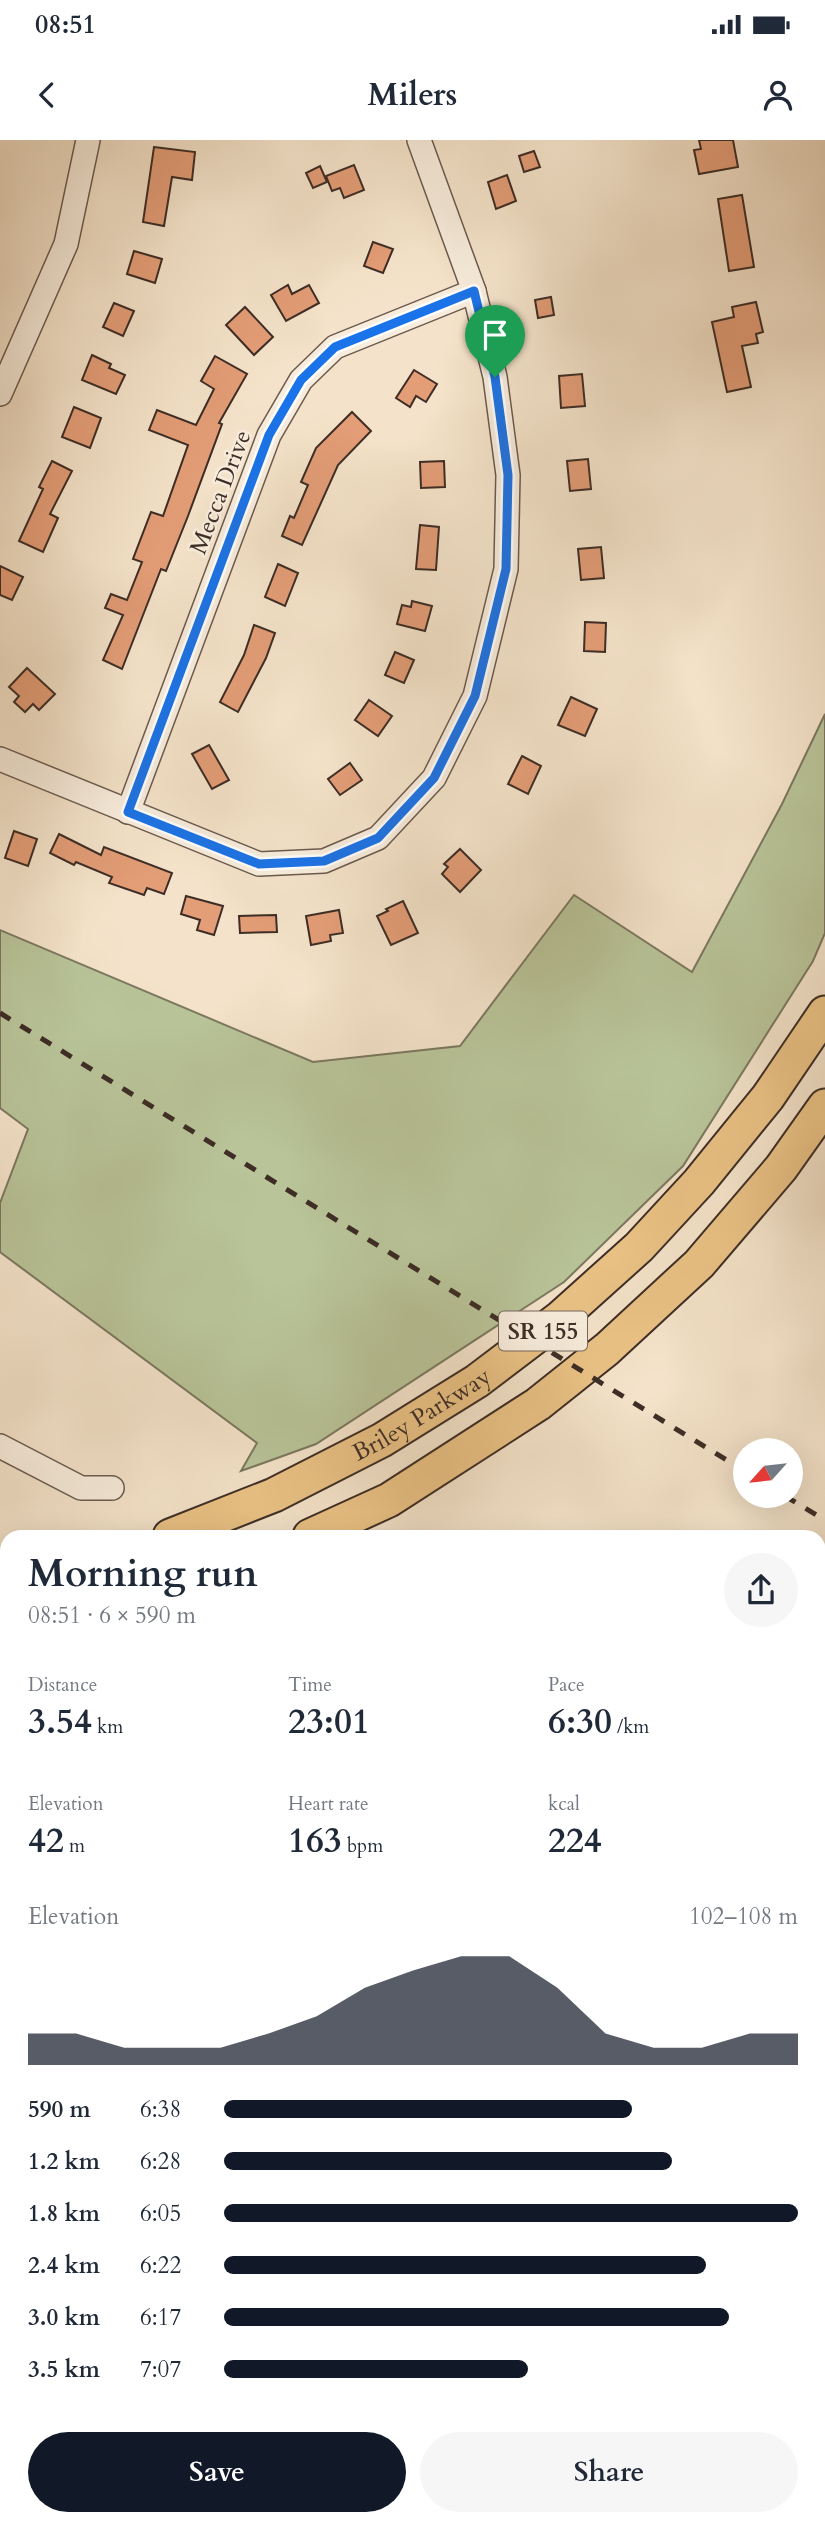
<!DOCTYPE html>
<meta charset="utf-8">
<style>
body{margin:0;font-family:Cardo,serif;background:#f6f6f7;color:#1f2937;height:100vh;display:flex;flex-direction:column;font-size:26px;white-space:nowrap}
*{box-sizing:border-box;margin:0}
p{font-size:23px;color:#747a83}
.icon{flex:none;width:38px;height:38px;fill:none;stroke:currentColor;stroke-width:2;stroke-linecap:round;stroke-linejoin:round}
.map{position:relative;flex:1;overflow:hidden}
.sheet{position:absolute;left:0px;top:1390px;width:826px;height:996px;display:flex;flex-direction:column;background:#fff;border-radius:21px 21px 0 0;box-shadow:0 7px 28px #0002}
.sheet>*{flex:none}
.needle{width:46px;rotate:243deg}
.tools{position:absolute;left:733px;top:1298px;display:grid;gap:14px}
.tools a{display:grid;place-items:center;width:70px;height:70px;border-radius:50%;background:#fff;box-shadow:0 7px 28px #0002;font-size:35px}
.pin{position:absolute;display:grid;place-items:center;width:60px;height:60px;color:#fff;margin:-72px -30px;border-radius:50% 50% 50% 0;rotate:-45deg;box-shadow:0 0 7px #0007}
.pin .icon{rotate:45deg}
.round{display:grid;place-items:center;flex:none;width:74px;height:74px;border-radius:37px;background:#f6f6f7}
.summary{display:flex;align-items:center;justify-content:space-between;height:119px;padding:0 28px}
h1{font-size:38px;font-weight:800;line-height:52px}
.stats{display:grid;grid-template-columns:repeat(3,1fr);gap:10px;height:119px;padding:7px 28px}
.stats div{display:grid;align-content:center}
.stats b{font-size:35px;font-weight:800}
.stats small{font-size:19px;font-weight:400}
.stats p{font-size:19px}
.chart{height:196px;padding:14px 28px}
.chart p{display:flex;justify-content:space-between}
.chart svg{width:100%;height:126px;margin-top:7px;fill:#111827;opacity:.7}
.action{display:flex;gap:14px;margin-top:auto;padding:14px 28px}
.action a{flex:1;height:80px;border-radius:42px;background:#111827;color:#fff;font-size:28px;font-weight:800;line-height:80px;text-align:center}
.action a+a{background:#f6f6f7;color:#1f2937}
ul{padding:0 28px;list-style:none;font-size:23px}
li{display:grid;grid-template-columns:112px 84px 1fr;align-items:center;height:52px}
li i{height:18px;border-radius:9px;background:#111827}
.status{display:flex;justify-content:space-between;align-items:center;height:49px;padding:0 35px;background:#fff;direction:ltr}
.status svg{height:19px;fill:currentColor}
header{display:flex;justify-content:space-between;align-items:center;height:91px;padding:0 28px;background:#fff;font-size:32px;font-weight:800}
.map>svg:first-child{display:block}
.green{fill:#b9c499;stroke:#7b7860;stroke-width:2}
.water{fill:#9ebdbd;stroke:#778381;stroke-width:2}
.building{fill:#e39d77;stroke:#3d2d26;stroke-width:2}
.lines{fill:none;stroke-linecap:round;stroke-linejoin:round}
.minor-casing{stroke:#6b5a4f;stroke-width:26}
.highway-casing{stroke:#3d2d26;stroke-width:37}
.minor{stroke:#f8eddd;stroke-width:23}
.highway{stroke:#eac285;stroke-width:33}
.rail{stroke:#3d2d26;stroke-width:5;stroke-dasharray:12 12;stroke-linecap:butt}
.route-casing{stroke:#fff;stroke-width:14}
.route{stroke:#1a73e8;stroke-width:9}
.labels{text-anchor:middle;stroke-width:5;stroke-linejoin:round;paint-order:stroke}
.shield{fill:#f8eddd;stroke:#75675d;stroke-width:2}
.shield-label{font-size:23px;font-weight:bold;fill:#3d2d26}
.street-label{font-size:24px;fill:#3d2d26;stroke:#f8eddd}
</style>
<div class="status"><b>08:51</b><svg viewBox="0 0 49 12"><path d="M0 12V9h3v3zM5 12V6h3v6zM10 12V3h3v9zM15 12V0h3v12zM26 1h20v11H26zM47 4h2v5h-2z"/></svg></div>
<header><svg class="icon" aria-label="back" viewBox="0 0 24 24"><path d="M15 5l-7 7 7 7"/></svg>Milers<svg class="icon" aria-label="person" viewBox="0 0 24 24"><circle cx="12" cy="8" r="4"/><path d="M4 21q1-7 8-7t8 7"/></svg></header>
<div class="map">
<svg width="825" height="2385" viewBox="0 0 825 2385">
<rect width="100%" height="100%" fill="#f4e3ca"/>
<filter id="stains"><feTurbulence type="fractalNoise" baseFrequency=".00286" numOctaves="4"/><feColorMatrix values="0 0 0 0 .2 0 0 0 0 .09 0 0 0 0 .02 0 0 0 .5 -.17"/></filter>
<radialGradient id="worn" r=".72"><stop offset=".6" stop-color="#630" stop-opacity="0"/><stop offset="1" stop-color="#630" stop-opacity=".3"/></radialGradient>
<g class="green">
<polygon points="825,574 825,793 813,821 683,1026 564,1142 316,1304 241,1331 257,1303 0,1112 0,1063 28,989 0,968 0,790 313,922 460,906 574,755 692,832 782,664"/>
<polygon points="0,2290 7,2293 7,2378 271,2378 291,2385 0,2385"/>
</g>
<g class="water">
<polygon points="0,1948 7,1950 7,2293 0,2290"/>
<polygon points="819,2123 825,2123 825,2385 291,2385 271,2378 819,2378"/>
</g>
<g class="building">
<polygon points="699,0 733,0 738,27 699,34 694,10 701,9"/>
<polygon points="154,7 195,12 192,40 172,37 164,86 143,82"/>
<polygon points="534,11 540,27 524,32 519,16"/>
<polygon points="354,25 364,50 344,58 340,48 332,51 326,36"/>
<polygon points="320,26 327,42 313,48 306,33"/>
<polygon points="507,35 516,61 496,69 488,42"/>
<polygon points="742,55 754,127 729,131 718,59"/>
<polygon points="373,102 393,109 383,133 364,126"/>
<polygon points="134,111 162,119 155,143 127,134"/>
<polygon points="288,145 292,154 309,145 319,163 286,181 271,155"/>
<polygon points="551,157 554,175 538,178 535,160"/>
<polygon points="756,162 763,192 756,194 758,203 742,206 751,247 727,252 712,182 734,177 732,167"/>
<polygon points="114,163 134,171 123,196 103,187"/>
<polygon points="245,167 273,197 254,215 226,185"/>
<polygon points="92,215 111,224 109,228 125,235 116,254 82,240"/>
<polygon points="215,216 247,234 219,283 222,284 188,376 166,431 161,429 122,529 103,520 123,475 105,468 111,454 127,460 142,422 133,419 151,372 163,376 188,305 149,290 157,270 196,285 214,249 201,241"/>
<polygon points="414,230 437,244 426,262 416,256 410,267 396,258"/>
<polygon points="582,234 585,266 561,268 559,236"/>
<polygon points="74,267 101,278 90,308 62,297"/>
<polygon points="352,272 371,291 338,325 302,405 282,396 290,376 294,378 308,345 301,342 316,308"/>
<polygon points="588,319 591,349 570,351 567,321"/>
<polygon points="52,321 72,331 50,374 58,378 43,412 19,401 43,349 39,347"/>
<polygon points="444,321 445,347 421,348 420,322"/>
<polygon points="420,385 439,387 436,430 416,429"/>
<polygon points="601,407 604,438 581,440 578,409"/>
<polygon points="278,424 298,433 285,466 265,457"/>
<polygon points="0,426 23,437 12,460 0,455"/>
<polygon points="412,461 432,466 425,491 397,484 402,465 411,467"/>
<polygon points="585,482 606,483 605,512 584,511"/>
<polygon points="254,485 275,493 266,518 238,572 220,562 244,515"/>
<polygon points="395,512 414,520 404,543 385,535"/>
<polygon points="27,528 55,554 39,570 33,564 25,572 14,562 19,556 9,547"/>
<polygon points="571,557 597,569 585,596 558,585"/>
<polygon points="369,560 392,576 378,596 355,580"/>
<polygon points="209,605 229,640 212,649 192,614"/>
<polygon points="522,616 541,626 528,654 508,644"/>
<polygon points="350,623 362,640 340,655 328,639"/>
<polygon points="14,691 37,699 28,726 5,718"/>
<polygon points="59,694 101,715 104,707 172,733 164,754 147,748 144,755 109,743 112,737 76,722 74,725 50,713"/>
<polygon points="460,709 481,730 460,752 442,734 448,727 444,724"/>
<polygon points="186,756 223,766 214,795 197,790 200,780 181,774"/>
<polygon points="403,761 418,793 391,805 377,776 388,771 386,769"/>
<polygon points="339,770 343,793 330,795 331,801 311,805 306,776"/>
<polygon points="276,775 277,792 240,793 239,776"/>
</g>
<g class="lines">
<defs>
<g id="minor">
<polyline points="0,254 66,104 88,0"/>
<polyline points="0,619 259,724 324,721 378,698 434,638 475,556 506,429 508,335 495,237 474,151 419,0"/>
<polyline points="128,672 269,295 301,240 335,207 474,151"/>
<polyline points="0,1306 81,1348 112,1348"/>
<polyline points="0,1666 7,1668"/>
</g>
<g id="highway">
<path id="s1" d="M 170,1396 L 274,1355 L 382,1300 L 477,1241 L 560,1178 L 639,1107 L 699,1042 L 768,957 L 825,873"/>
<polyline points="310,1396 389,1360 538,1264 607,1209 699,1124 781,1028 825,966"/>
<polyline points="0,1441 7,1439"/>
<polyline points="0,1496 7,1495"/>
</g>
</defs>
<use href="#minor" class="minor-casing"/>
<use href="#highway" class="highway-casing"/>
<use href="#minor" class="minor"/>
<use href="#highway" class="highway"/>
<g class="rail">
<polyline points="0,873 746,1332"/>
<polyline points="785,1356 825,1380"/>
</g>
</g>
<g class="lines">
<defs>
<polygon id="route" points="474,151 495,237 508,335 506,429 475,556 434,638 378,698 324,721 259,724 128,672 269,295 301,240 335,207"/>
</defs>
<use href="#route" class="route-casing"/>
<use href="#route" class="route"/>
</g>
<g class="labels">
<rect class="shield" x="499" y="1171.5" width="88" height="39" rx="5"/>
<g class="shield-label">
<text x="543" y="1199">SR 155</text>
</g>
<g class="street-label">
<text transform="translate(220 352) rotate(-69)" y="8">Mecca Drive</text>
<text dy="8" stroke="none"><textPath href="#s1" startOffset="280">Briley Parkway</textPath></text>
</g>
</g>
<rect width="100%" height="100%" filter="url(#stains)"/>
<rect width="100%" height="100%" fill="url(#worn)"/>
</svg>
<div class="tools">
<a><svg class="needle" viewBox="-14 -14 28 28"><path d="M0-13l5 13h-10z" fill="#e53935"/><path d="M0 13l5-13h-10z" fill="#747a83"/></svg></a>
</div>
<div class="pin" style="left:495px;top:237px;background:#1e9e55"><svg class="icon" aria-label="arrive" viewBox="0 0 24 24"><path d="M6 21V4h12l-3 4 3 4H6"/></svg></div>
<section class="sheet">
<div class="summary"><div><h1>Morning run</h1><p>08:51 · 6 × 590 m</p></div><a class="round"><svg class="icon" aria-label="share" viewBox="0 0 24 24"><path d="M12 15V3M7 8l5-5 5 5M5 13v7h14v-7"/></svg></a></div>
<div class="stats">
<div><p>Distance</p><b>3.54<small> km</small></b></div>
<div><p>Time</p><b>23:01</b></div>
<div><p>Pace</p><b>6:30<small> /km</small></b></div>
</div>
<div class="stats">
<div><p>Elevation</p><b>42<small> m</small></b></div>
<div><p>Heart rate</p><b>163<small> bpm</small></b></div>
<div><p>kcal</p><b>224</b></div>
</div>
<div class="chart"><p><span>Elevation</span>102–108 m</p>
<svg viewBox="0 0 160 44" preserveAspectRatio="none"><path d="M0 44V33L10 33L20 38L30 38L40 38L50 33L60 27L70 17L80 11L90 6L100 6L110 17L120 33L130 38L140 38L150 33L160 33V44z"/></svg>
</div>
<ul>
<li><b>590 m</b>6:38<i style="width:71%"></i></li>
<li><b>1.2 km</b>6:28<i style="width:78%"></i></li>
<li><b>1.8 km</b>6:05<i style="width:100%"></i></li>
<li><b>2.4 km</b>6:22<i style="width:84%"></i></li>
<li><b>3.0 km</b>6:17<i style="width:88%"></i></li>
<li><b>3.5 km</b>7:07<i style="width:53%"></i></li>
</ul>
<div class="action"><a>Save</a><a>Share</a></div>
</section>
</div>
